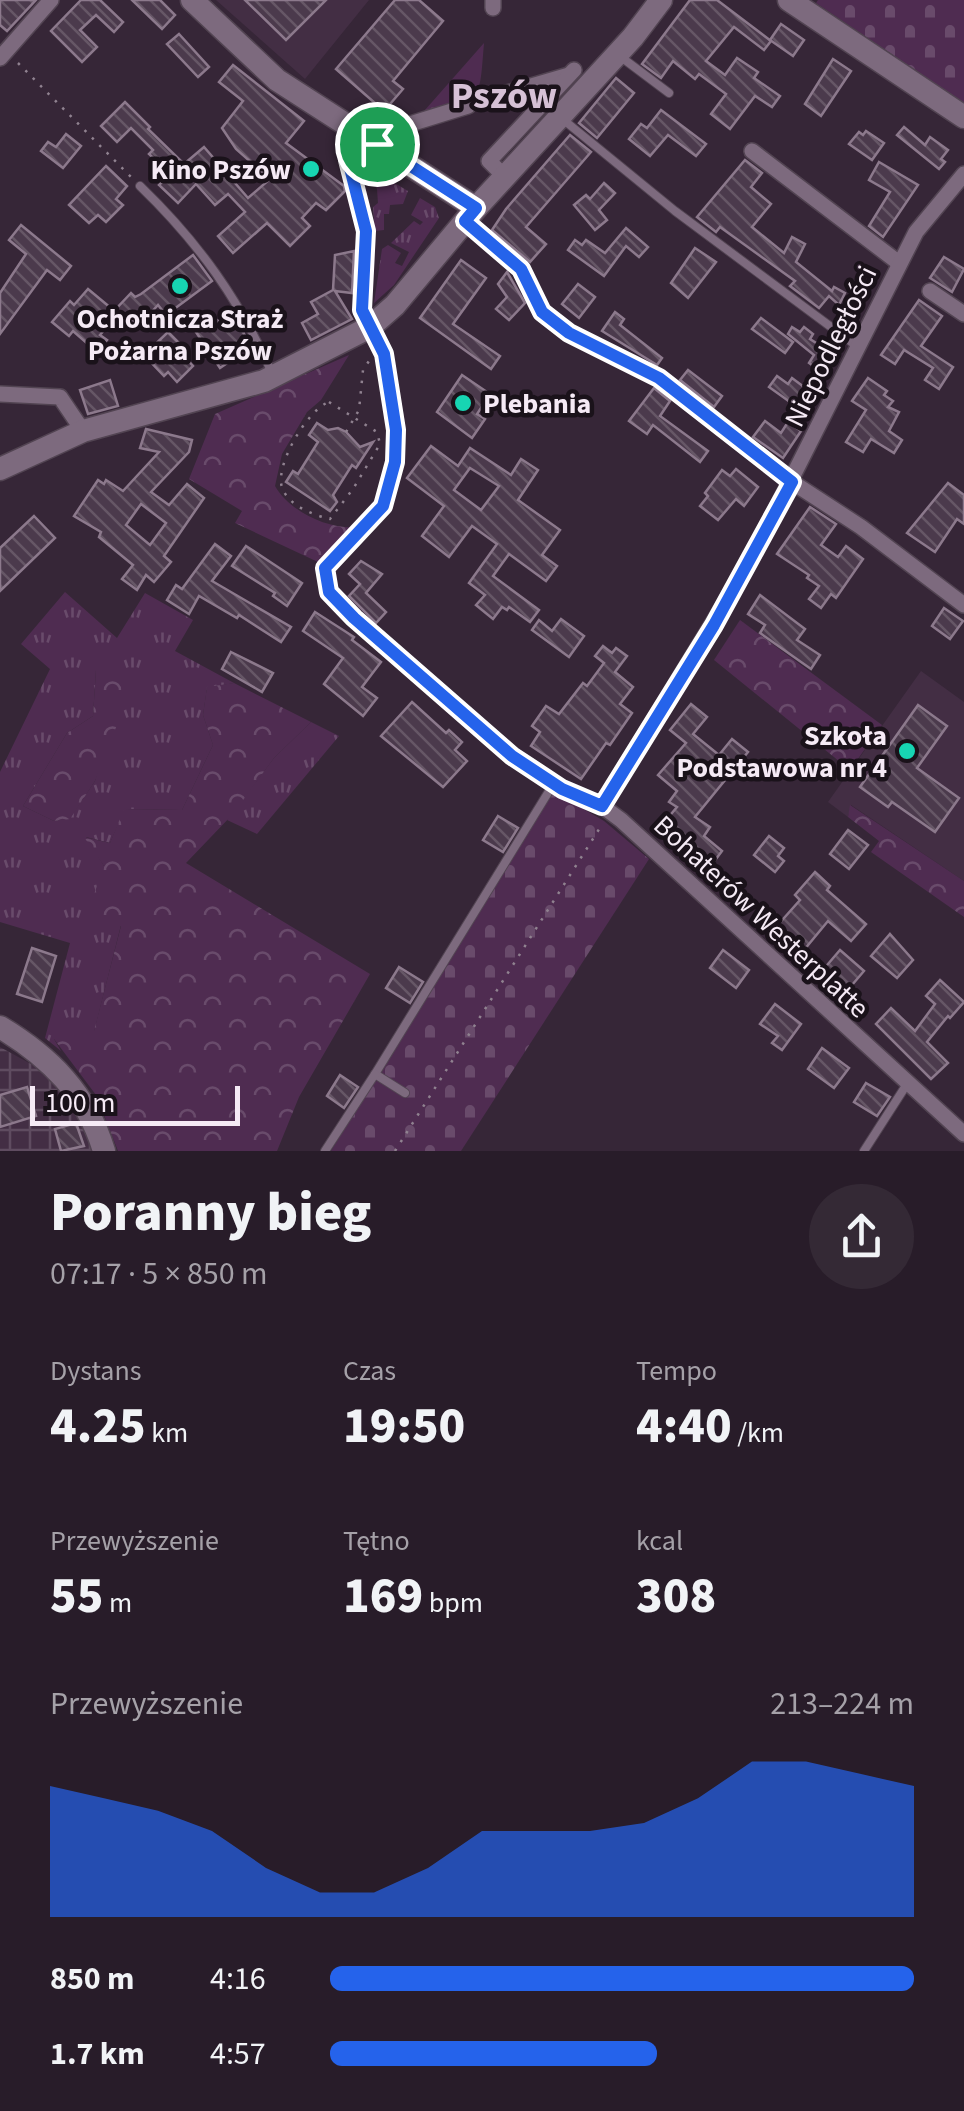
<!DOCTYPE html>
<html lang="pl">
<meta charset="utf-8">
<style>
body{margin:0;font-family:"Source Sans 3",sans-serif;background:#342935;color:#f1f3f6;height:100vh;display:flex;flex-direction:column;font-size:38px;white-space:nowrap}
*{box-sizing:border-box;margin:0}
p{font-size:32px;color:#a5a1a8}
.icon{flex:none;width:55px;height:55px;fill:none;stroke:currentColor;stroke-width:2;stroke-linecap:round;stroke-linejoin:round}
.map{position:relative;height:1151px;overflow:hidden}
.panel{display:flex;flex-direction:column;background:#281c29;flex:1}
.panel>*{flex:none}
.scale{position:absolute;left:30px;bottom:25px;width:210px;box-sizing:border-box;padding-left:10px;border:5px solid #f5eaf5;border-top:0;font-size:28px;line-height:35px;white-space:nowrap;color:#f5eaf5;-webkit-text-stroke:8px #1a121a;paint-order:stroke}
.pin{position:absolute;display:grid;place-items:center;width:85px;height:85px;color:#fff;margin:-42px;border:5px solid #fff;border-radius:50%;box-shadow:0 2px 10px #0007}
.round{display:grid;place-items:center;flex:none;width:105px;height:105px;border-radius:52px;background:#342935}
.overview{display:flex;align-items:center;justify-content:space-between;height:170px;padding:0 50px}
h1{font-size:55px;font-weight:800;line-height:75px}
.metrics{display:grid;grid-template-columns:repeat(3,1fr);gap:15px;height:170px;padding:10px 50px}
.metrics div{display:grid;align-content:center}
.metrics b{font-size:50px;font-weight:800}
.metrics small{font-size:28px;font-weight:400}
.metrics p{font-size:28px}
.chart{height:280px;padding:20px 50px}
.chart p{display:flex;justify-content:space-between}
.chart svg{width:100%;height:180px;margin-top:10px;fill:#2563eb;opacity:.7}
ul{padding:0 50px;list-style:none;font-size:32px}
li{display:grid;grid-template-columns:160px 120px 1fr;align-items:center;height:75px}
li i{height:25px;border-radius:12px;background:#2563eb}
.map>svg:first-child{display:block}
.built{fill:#432e44}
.industrial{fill:url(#industrial-grid)}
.grass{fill:url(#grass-tufts);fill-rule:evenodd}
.forest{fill:url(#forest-crowns)}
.cemetery{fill:url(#cemetery-stones)}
.building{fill:url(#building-back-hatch);stroke:#8c798c;stroke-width:2.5;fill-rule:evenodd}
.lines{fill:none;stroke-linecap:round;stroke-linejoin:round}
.lane-casing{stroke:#524452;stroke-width:10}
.street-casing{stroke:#524452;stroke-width:18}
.secondary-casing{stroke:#524452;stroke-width:25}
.path{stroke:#908290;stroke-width:2.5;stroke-dasharray:2.5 8;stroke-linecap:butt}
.lane{stroke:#7d6a7e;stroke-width:8}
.street{stroke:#7d6a7e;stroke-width:15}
.secondary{stroke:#7d6a7e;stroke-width:22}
.route-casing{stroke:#fff;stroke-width:20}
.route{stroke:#2563eb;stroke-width:12}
.poi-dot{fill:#17d5b3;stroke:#1a121a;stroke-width:4}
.labels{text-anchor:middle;stroke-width:9;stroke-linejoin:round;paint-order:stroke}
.poi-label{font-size:28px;font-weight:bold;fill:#f5eaf5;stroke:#1a121a;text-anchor:end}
.street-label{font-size:28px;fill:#f5eaf5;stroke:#1a121a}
.district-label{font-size:38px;font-weight:bold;fill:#d6c1d6;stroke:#1a121a}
</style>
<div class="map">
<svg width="964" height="1151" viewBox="0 0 964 1151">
<defs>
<pattern id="industrial-grid" width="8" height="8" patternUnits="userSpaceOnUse" patternTransform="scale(2.5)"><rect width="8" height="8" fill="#432e44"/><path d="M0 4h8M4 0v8" fill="none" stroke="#5f4c60"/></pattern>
<pattern id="grass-tufts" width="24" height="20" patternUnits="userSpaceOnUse" patternTransform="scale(2.5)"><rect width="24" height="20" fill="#4f2c51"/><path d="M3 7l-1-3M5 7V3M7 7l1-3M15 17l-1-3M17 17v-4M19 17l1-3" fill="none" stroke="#694b6b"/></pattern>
<pattern id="forest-crowns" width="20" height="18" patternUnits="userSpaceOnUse" patternTransform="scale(2.5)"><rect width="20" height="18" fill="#4f2c51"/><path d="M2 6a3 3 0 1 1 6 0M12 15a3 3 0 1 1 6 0" fill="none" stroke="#694b6b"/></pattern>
<pattern id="cemetery-stones" width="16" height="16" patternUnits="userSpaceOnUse" patternTransform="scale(2.5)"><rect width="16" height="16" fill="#4f2c51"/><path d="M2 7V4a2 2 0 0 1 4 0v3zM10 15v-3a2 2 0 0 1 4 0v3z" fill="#694b6b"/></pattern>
<pattern id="building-back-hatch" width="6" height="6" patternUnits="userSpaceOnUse" patternTransform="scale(2.5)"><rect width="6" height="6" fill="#4b3a4c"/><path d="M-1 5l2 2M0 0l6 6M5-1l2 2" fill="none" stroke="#665766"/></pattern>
</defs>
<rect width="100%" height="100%" fill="#362637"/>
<g class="built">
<polygon points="216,0 369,0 305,79"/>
<polygon points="921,671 964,702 964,881 851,805 848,817 828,802"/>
</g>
<polygon class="industrial" points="0,1047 42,1070 77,1115 93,1151 0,1151"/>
<g class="grass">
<path d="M 484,43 C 479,102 484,97 427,114 L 425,110 Z"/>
<polygon points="366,166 408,191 403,204 390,205 389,214 384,214 384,230 375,231 373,207 378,203 377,189"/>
<polygon points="420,198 435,207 439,218 394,285 374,303 382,249 388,245 401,253 395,263 402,266 409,252 391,243 414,221 420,225 423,222 411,215"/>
<path d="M 65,592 L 117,638 L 145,593 L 193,620 L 175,651 L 234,683 L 207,688 L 203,715 L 213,745 L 182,810 L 125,809 L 110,843 L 86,837 L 104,866 L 121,925 L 94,1032 L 54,1039 L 61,1051 L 45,1038 L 70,943 L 0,922 L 0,772 L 50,669 L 21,644 ZM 96,670 L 104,752 L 95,781 L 70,818 L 54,821 L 23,806 L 67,733 L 93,716 Z"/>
<polygon points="311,722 339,736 257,834 227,820 274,758"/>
</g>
<g class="forest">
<path d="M 349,355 L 321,400 L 307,412 L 282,454 L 275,486 C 290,512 329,530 358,527 L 318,562 L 235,523 L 242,511 L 189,479 L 215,414 Z"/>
<polygon points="740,620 882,725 850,770 714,660"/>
<polygon points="116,650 124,707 95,781 70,819 54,821 23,806 67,733 93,716 96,670 104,651"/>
<polygon points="234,683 311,722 274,758 232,815 186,863 370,974 299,1097 277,1151 118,1151 96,1095 54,1039 59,1026 94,1031 121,926 85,920 104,866 84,837 110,843 124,809 182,810 213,745 203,715 207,687"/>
<polygon points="850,805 964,881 964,917 871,852 879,841 848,817"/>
</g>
<g class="cemetery">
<polygon points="818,0 964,0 964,103 816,3"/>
<polygon points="553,791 604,821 649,859 461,1151 331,1151"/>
</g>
<g class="building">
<polygon points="0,0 36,0 7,31 0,25"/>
<polygon points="81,0 100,0 123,22 114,32 96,15 80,30 97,47 82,62 51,31"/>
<polygon points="132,0 160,0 175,15 162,29"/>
<polygon points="245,0 326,0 286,40"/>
<polygon points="395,0 419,0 443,21 393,81 403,89 384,111 336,69"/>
<polygon points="690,0 717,0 771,41 764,50 734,27 706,61 725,75 737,58 758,72 754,78 780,96 772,107 755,96 730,129 711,114 726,94 699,74 695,79 673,61 661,78 642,64"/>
<polygon points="781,24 804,40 793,56 770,40"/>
<polygon points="179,34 209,67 198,77 167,44"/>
<polygon points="833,59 851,71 821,116 805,104"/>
<polygon points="233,65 304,121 286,143 344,186 345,191 326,210 316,203 302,218 310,226 290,246 267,223 233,253 218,236 245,212 228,194 215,205 196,184 178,203 159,185 170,174 149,154 153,150 131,128 117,142 101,126 125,102 150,127 148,129 184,164 204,147 248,198 270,179 236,149 222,128 243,101 219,82"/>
<polygon points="616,78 634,93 597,138 579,123"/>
<polygon points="661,110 706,144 696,156 668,135 650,156 629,139 641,124 647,128"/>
<polygon points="904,127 925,145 930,137 948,150 941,159 945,162 939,169 897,135"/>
<polygon points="866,131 884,143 872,160 849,144 859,132 863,135"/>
<polygon points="66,134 81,146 63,168 41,151 48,142 56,147"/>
<polygon points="570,135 591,152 526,227 546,244 530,262 492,230 506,209"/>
<polygon points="745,160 762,173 751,187 771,204 752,227 784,253 792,237 805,244 796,262 832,291 834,287 845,293 839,305 829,296 819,308 790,286 795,281 720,227 716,232 697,217"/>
<polygon points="879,162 918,185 883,237 869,226 890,192 869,180"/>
<polygon points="106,166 127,186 116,199 123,205 106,222 98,215 89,223 69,205"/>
<polygon points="604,183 615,193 599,210 607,220 595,230 574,205 586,195 590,199"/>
<polygon points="21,225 71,266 60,280 47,270 0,334 0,293 26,254 9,240"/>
<polygon points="626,228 648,247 639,257 626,246 604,276 568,250 575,240 582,245 586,240 605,253"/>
<polygon points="695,248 716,262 688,298 671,283"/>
<polygon points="354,251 352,293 335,291 352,319 311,340 302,323 318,314 311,302 333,290 335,255"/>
<polygon points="193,255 212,281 166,315 158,305 139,326 131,318 127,322 115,310 131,293 135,297 141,294"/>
<polygon points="944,257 964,269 952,292 930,278"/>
<polygon points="461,260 486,278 453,324 500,356 491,369 420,318"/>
<polygon points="507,272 525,303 509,320 496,309 507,297 498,284"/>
<polygon points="578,284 595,297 579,318 562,304"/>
<polygon points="88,289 118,314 100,335 107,340 97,352 73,331 69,336 52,322 70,301 74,305"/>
<polygon points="919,300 942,316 921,346 953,367 939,389 925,380 933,368 904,350 895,364 881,355"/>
<polygon points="231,311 247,339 234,347 239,355 220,368 192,326 206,317 211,325"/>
<polygon points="615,312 624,319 620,325 662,358 657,365 602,331"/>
<polygon points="761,318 793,342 785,353 752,329"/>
<polygon points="792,327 800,332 804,327 813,334 810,339 832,353 830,357 836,361 826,375 809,363 814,355 788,334"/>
<polygon points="168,332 188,352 184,356 193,366 177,382 168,372 164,376 144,355"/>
<polygon points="688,370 722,396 714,407 680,380"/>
<polygon points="462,375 490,394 477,414 485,419 472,438 437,412"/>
<polygon points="777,376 788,384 792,378 816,396 804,412 769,387"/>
<polygon points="868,378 887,391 884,395 893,401 888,407 899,412 889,431 902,440 894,453 871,439 863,452 846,442 866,410 852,401"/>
<polygon points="110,380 118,406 88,414 80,390"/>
<polygon points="654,388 670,401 660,416 708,451 700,462 653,425 647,434 629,421"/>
<polygon points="765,421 781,433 788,422 801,431 783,458 753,437"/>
<polygon points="317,423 328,430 338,428 346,432 360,447 373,442 356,468 352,465 333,495 337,502 330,511 286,482 293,471 298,474 318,442 309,435"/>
<path d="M 146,429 L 192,440 L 189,452 L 151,492 L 169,505 L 187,484 L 204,498 L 164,556 L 171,562 L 154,582 L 146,575 L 137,590 L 122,579 L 133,565 L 99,537 L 101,532 L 74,516 L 98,480 L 104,484 L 106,480 L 123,491 L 159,452 L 140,448 ZM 141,504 L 166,523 L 150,545 L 126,525 Z"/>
<path d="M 431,446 L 458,466 L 470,448 L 511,475 L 521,459 L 538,470 L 518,500 L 560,530 L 542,555 L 557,566 L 546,581 L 509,554 L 493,576 L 539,610 L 530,622 L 509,607 L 507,610 L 502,607 L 493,619 L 476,605 L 485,595 L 469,583 L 497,544 L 472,526 L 449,557 L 422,536 L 444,506 L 407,478 ZM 470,468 L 499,486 L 481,510 L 454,490 Z"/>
<polygon points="736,469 758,487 744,506 736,499 718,520 700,506 708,496 705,493 722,470 730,476"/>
<polygon points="948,483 964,495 964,524 957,519 935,552 907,533"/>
<polygon points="810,507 836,524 821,545 838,557 846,546 863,559 836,598 831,594 821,608 809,599 819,586 807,578 809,575 777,554"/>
<polygon points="34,516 55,538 0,591 0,548"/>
<polygon points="215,544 231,556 212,581 291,627 281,642 239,615 237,618 199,596 189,614 167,600 176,585 182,589"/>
<polygon points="246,546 302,583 287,606 273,596 275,593 232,566"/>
<polygon points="361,561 382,574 366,593 386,612 376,623 349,596 360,584 349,574"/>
<polygon points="760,595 805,629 797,640 820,655 811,669 760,633 765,625 748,614"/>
<polygon points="944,608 963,621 950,639 932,626"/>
<polygon points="315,612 354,637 352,640 381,662 362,687 377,698 363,716 324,684 343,658 303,631"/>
<polygon points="561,619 584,636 569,657 532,630 539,620 552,631"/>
<polygon points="603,646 612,653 616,648 627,656 615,672 633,687 620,704 632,713 610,745 606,743 581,779 531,746 540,732 532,726 546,706 559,714 583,683 587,686 604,663 595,656"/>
<polygon points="231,652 273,673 262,692 222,669"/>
<polygon points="412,702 446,733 449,730 462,742 455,750 467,761 443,787 381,736"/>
<polygon points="691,704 707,717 693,734 719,755 732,739 748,752 695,817 710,827 704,836 722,851 710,867 661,826 677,807 669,802 677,791 658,775 686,743 670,730"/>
<polygon points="918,705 947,726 917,768 959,798 935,832 892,802 888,807 860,787"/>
<polygon points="498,816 518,828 503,852 483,840"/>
<polygon points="848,830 868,845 849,869 830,854"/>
<polygon points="769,836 784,848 778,856 784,861 775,872 754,855"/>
<polygon points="815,872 830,886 827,890 866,924 851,941 828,921 804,950 776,927 800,900 795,895"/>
<polygon points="890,934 913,960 897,978 871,956"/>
<polygon points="32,948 56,956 42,1002 17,994"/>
<polygon points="723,950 749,970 736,988 710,968"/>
<polygon points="840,950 864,971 846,992 822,971"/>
<polygon points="399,967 423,982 410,1003 386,988"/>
<polygon points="940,980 964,1002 950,1018 948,1016 927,1042 948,1063 931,1079 876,1024 891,1008 915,1031 935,1004 926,996"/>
<polygon points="775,1004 801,1024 782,1050 772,1043 778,1036 760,1024"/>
<polygon points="822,1048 849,1068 834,1088 808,1069"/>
<polygon points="340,1075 358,1087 344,1108 327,1096"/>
<polygon points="866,1083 890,1097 877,1116 854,1102"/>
<polygon points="27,1087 36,1116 0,1127 0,1095"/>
<polygon points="76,1123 84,1146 61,1151 55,1129"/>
</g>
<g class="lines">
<defs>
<g id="lane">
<polyline points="621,57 669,93"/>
<polyline points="560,117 675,211 858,347"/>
<path d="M 140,186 C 198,242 239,299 272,373"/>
<polyline points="405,1093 375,1074 554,783"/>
<polyline points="325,1151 375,1074"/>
<polyline points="864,1151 907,1084"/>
</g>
<g id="street">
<polyline points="493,0 493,8"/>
<polyline points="0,58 51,0"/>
<polyline points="504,94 569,75"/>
<polyline points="394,129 468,106"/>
<polyline points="372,141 349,160 366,231 362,309 384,354 397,430 395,462 383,506 325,568 329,591 354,618 512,756 562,789 602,806 621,820 964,1134"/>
<polyline points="752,151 899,263"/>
<polyline points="498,170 489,161 574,70"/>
<polyline points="465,221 521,269 542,312 569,333 659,378 792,482 861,527 964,605"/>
<polyline points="930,291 964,314"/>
<polyline points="0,394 60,397 83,431"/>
<polyline points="602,806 747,567 916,232 964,174"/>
</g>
<g id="secondary">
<polyline points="192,0 277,80 476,208"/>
<polyline points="789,0 964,117"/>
<polyline points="0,469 83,431 264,381 370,327 395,305 476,208 633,37 661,0"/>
<path d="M 0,1027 C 50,1057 87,1094 104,1151"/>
</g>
</defs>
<use href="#lane" class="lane-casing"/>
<use href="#street" class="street-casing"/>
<use href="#secondary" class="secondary-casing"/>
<g class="path">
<polyline points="18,63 132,178"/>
<path d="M 329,402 L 377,432 L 380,444 L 353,489 L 330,519 C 314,515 291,507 283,490 C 272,468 308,409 329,402 Z"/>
<polyline points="346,432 359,410 363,370 371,358"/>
<polyline points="395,1151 603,823"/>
</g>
<use href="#lane" class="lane"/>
<use href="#street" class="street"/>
<use href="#secondary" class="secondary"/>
</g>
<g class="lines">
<defs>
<polygon id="route" points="372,141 476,208 465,221 521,269 542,312 569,333 659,378 792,482 714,625 602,806 562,789 512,756 354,618 329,592 325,568 383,506 395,462 396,430 384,354 362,310 366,231 348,160"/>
</defs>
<use href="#route" class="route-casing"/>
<use href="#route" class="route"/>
</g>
<g class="poi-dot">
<circle cx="311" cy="169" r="10"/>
<circle cx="180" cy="286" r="10"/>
<circle cx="463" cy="403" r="10"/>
<circle cx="907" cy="751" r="10"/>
</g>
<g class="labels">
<g class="poi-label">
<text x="291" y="179">Kino Pszów</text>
<text x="180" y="328" text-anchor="middle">Ochotnicza Straż<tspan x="180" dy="32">Pożarna Pszów</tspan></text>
<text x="483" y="413" text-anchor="start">Plebania</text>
<text x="887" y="745">Szkoła<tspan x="887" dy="32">Podstawowa nr 4</tspan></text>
</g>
<g class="street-label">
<text transform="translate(830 346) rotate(-64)" y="10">Niepodległości</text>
<text transform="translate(762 916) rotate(43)" y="10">Bohaterów Westerplatte</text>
</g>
<g class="district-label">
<text x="504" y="108">Pszów</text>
</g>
</g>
</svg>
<div class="scale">100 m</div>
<div class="pin" style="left:377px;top:144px;background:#1e9e55"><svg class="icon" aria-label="arrive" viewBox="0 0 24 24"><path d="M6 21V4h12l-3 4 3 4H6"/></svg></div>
</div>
<section class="panel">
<div class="overview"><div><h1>Poranny bieg</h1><p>07:17 · 5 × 850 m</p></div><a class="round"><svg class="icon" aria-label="share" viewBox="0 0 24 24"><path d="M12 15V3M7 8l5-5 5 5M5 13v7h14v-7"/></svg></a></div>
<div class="metrics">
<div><p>Dystans</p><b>4.25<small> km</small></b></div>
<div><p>Czas</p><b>19:50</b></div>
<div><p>Tempo</p><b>4:40<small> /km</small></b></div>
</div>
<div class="metrics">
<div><p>Przewyższenie</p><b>55<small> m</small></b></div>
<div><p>Tętno</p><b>169<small> bpm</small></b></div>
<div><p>kcal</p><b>308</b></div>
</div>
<div class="chart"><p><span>Przewyższenie</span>213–224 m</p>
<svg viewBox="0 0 160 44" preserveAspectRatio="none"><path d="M0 44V12L10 15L20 18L30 23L40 32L50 38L60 38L70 32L80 23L90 23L100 23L110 21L120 15L130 6L140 6L150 9L160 12V44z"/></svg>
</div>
<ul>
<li><b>850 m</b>4:16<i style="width:100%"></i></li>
<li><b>1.7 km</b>4:57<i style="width:56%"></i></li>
</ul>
</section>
